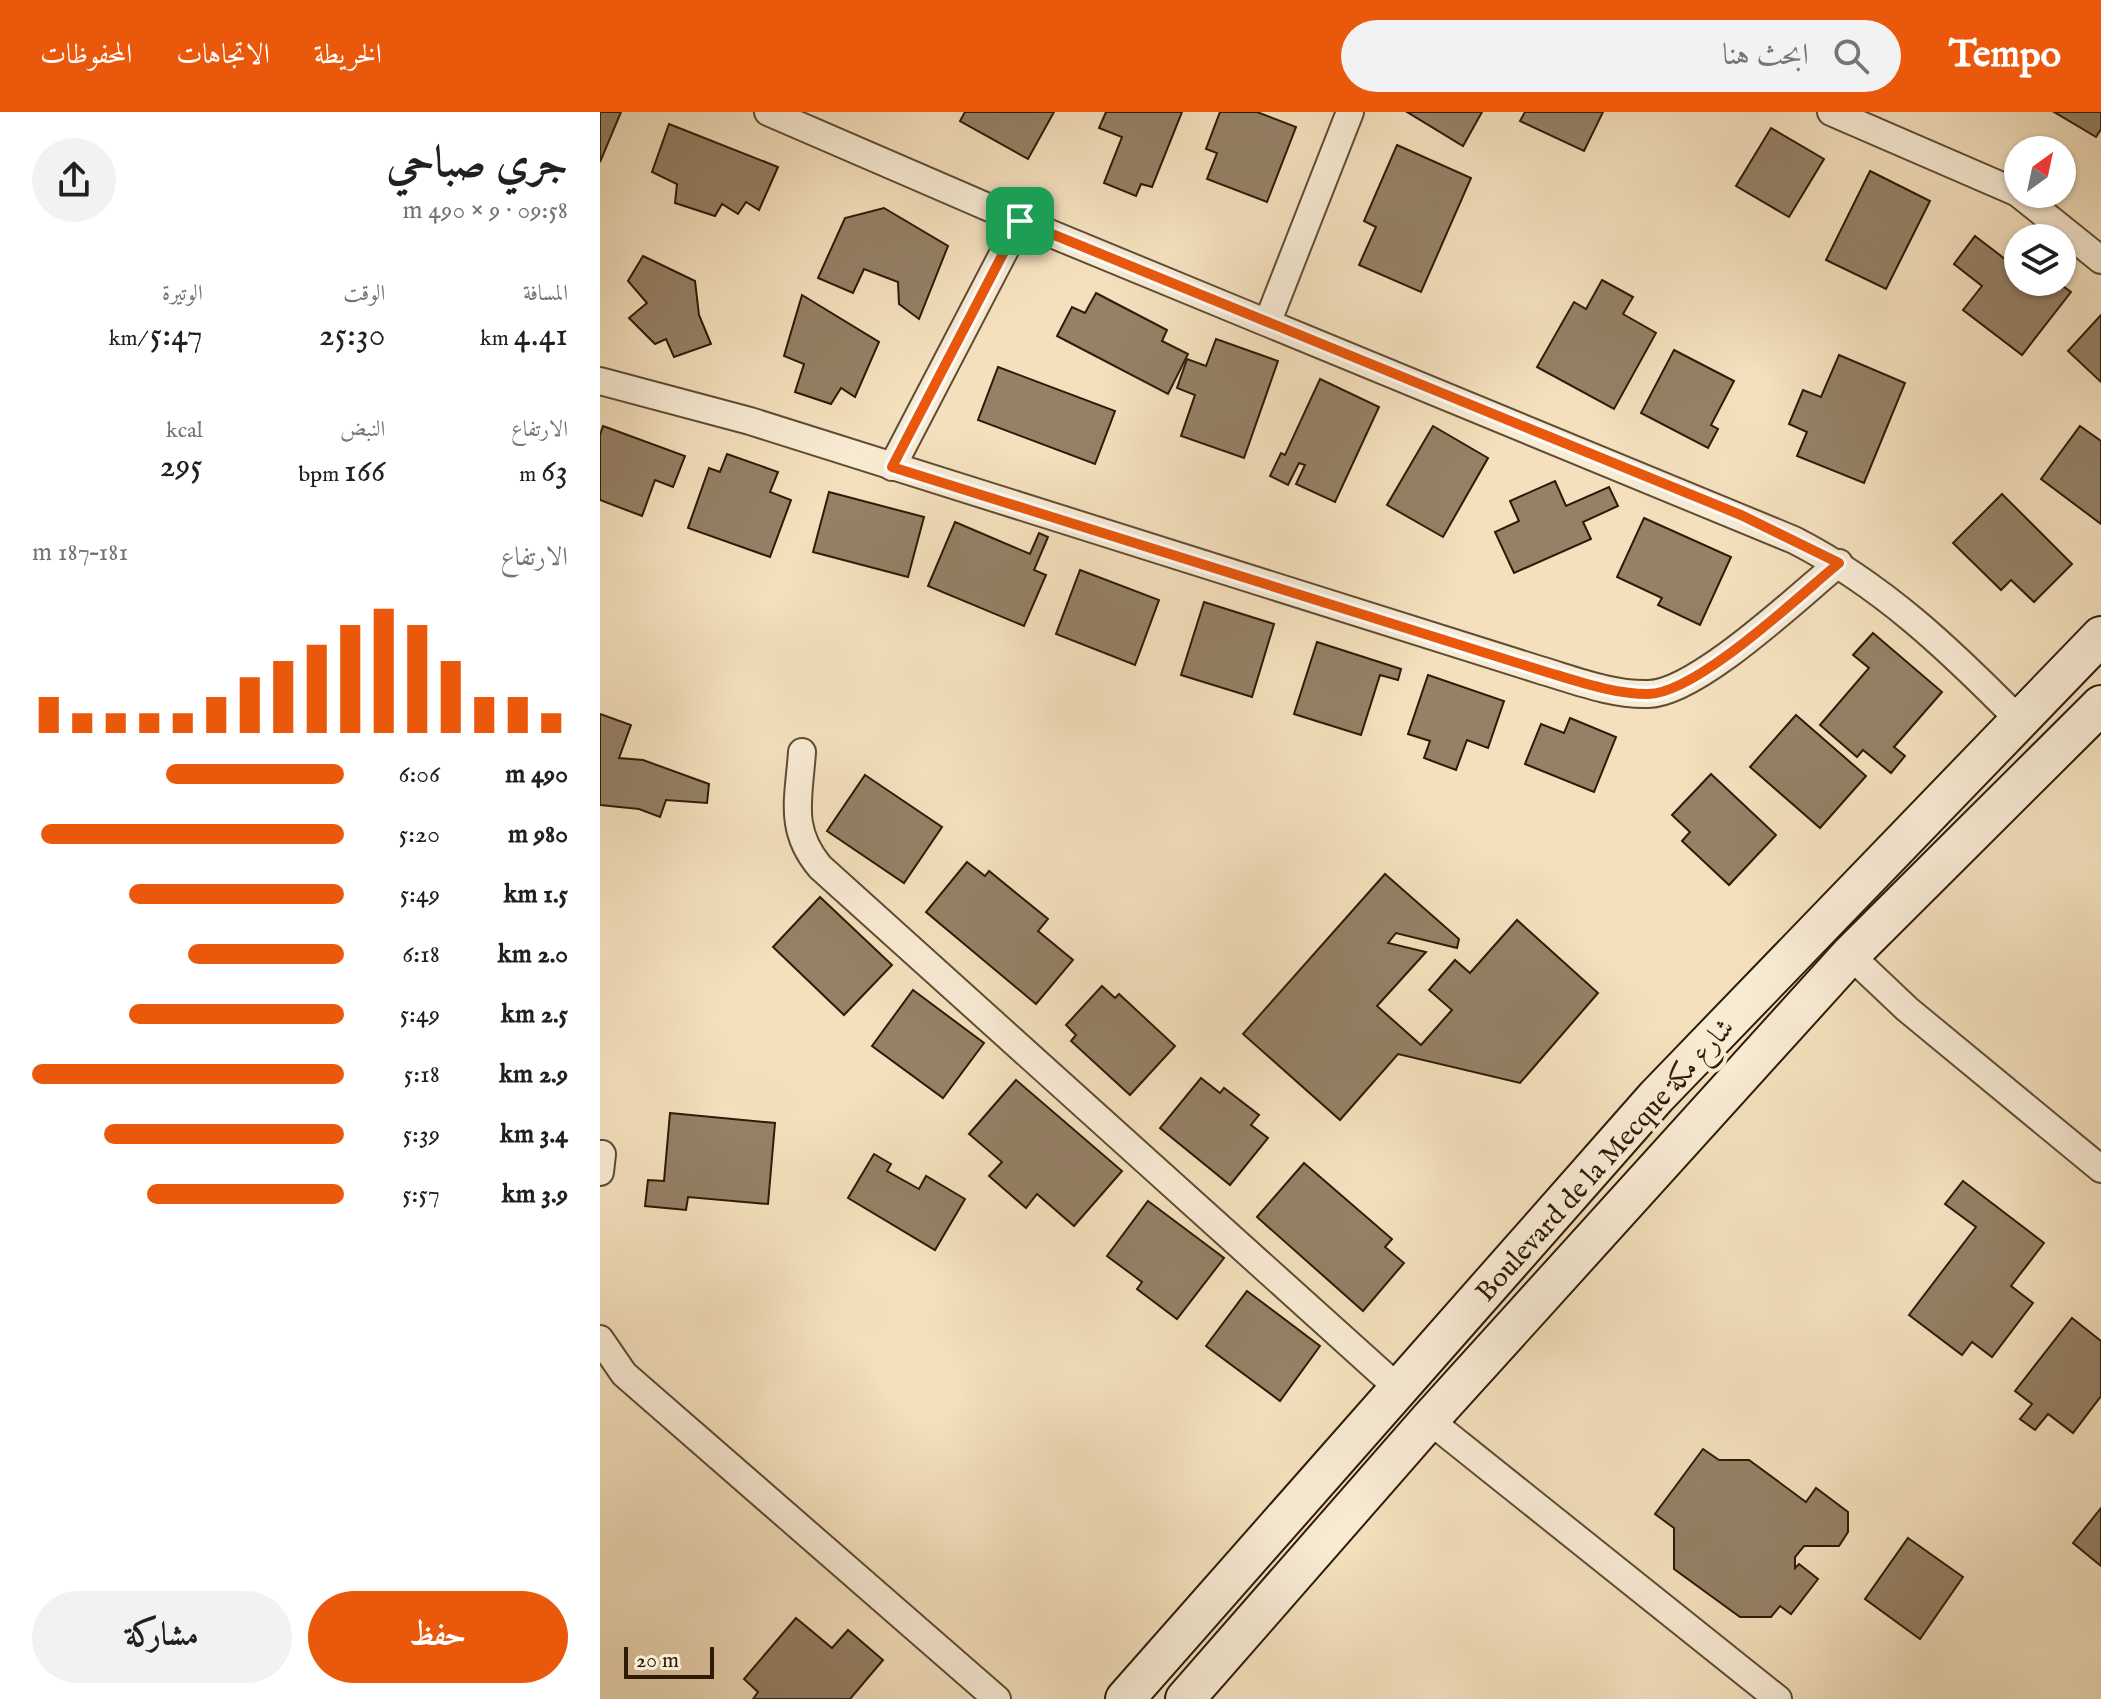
<!DOCTYPE html>
<html lang="ar">
<meta charset="utf-8">
<style>
body{margin:0;font-family:"IM FELL English",Amiri,serif;background:#f2f2f2;color:#202124;direction:rtl;height:100vh;display:flex;flex-direction:column;font-size:30px;white-space:nowrap}
*{box-sizing:border-box;margin:0}
p{font-size:26px;color:#757577}
.icon{flex:none;width:44px;height:44px;fill:none;stroke:currentColor;stroke-width:2;stroke-linecap:round;stroke-linejoin:round}
.map{position:relative;flex:1;overflow:hidden;direction:ltr}
.panel{display:flex;flex-direction:column;background:#fff;width:600px}
.panel>*{flex:none}
.needle{width:52px;rotate:33deg}
.controls{position:absolute;left:1404px;top:24px;display:grid;gap:16px}
.controls a{display:grid;place-items:center;width:72px;height:72px;border-radius:50%;background:#fff;box-shadow:0 2px 6px #0004;font-size:40px}
.scale{position:absolute;left:24px;bottom:20px;width:90px;box-sizing:border-box;padding-left:8px;border:4px solid #2f1a07;border-top:0;font-size:22px;line-height:28px;white-space:nowrap;color:#2f1a07;-webkit-text-stroke:6px #f8ebd4;paint-order:stroke}
.pin{position:absolute;display:grid;place-items:center;width:68px;height:68px;color:#fff;margin:-34px;border-radius:16px;box-shadow:0 4px 12px #0006}
.round{display:grid;place-items:center;flex:none;width:84px;height:84px;border-radius:42px;background:#f2f2f2}
.head{display:flex;align-items:center;justify-content:space-between;height:136px;padding:0 32px}
h1{font-size:44px;font-weight:600;line-height:60px}
.figures{display:grid;grid-template-columns:repeat(3,1fr);gap:12px;height:136px;padding:8px 32px}
.figures div{display:grid;align-content:center}
.figures b{font-size:34px;font-weight:600}
.figures small{font-size:22px;font-weight:400}
.figures p{font-size:22px}
.chart{height:224px;padding:16px 32px}
.chart p{display:flex;justify-content:space-between}
.chart svg{width:100%;height:144px;margin-top:8px;stroke:#ea580c;stroke-width:6}
.action{display:flex;gap:16px;margin-top:auto;padding:16px 32px}
.action a{flex:1;height:92px;border-radius:48px;background:#ea580c;color:#fff;font-size:32px;font-weight:600;line-height:92px;text-align:center}
.action a+a{background:#f2f2f2;color:#202124}
ul{padding:0 32px;list-style:none;font-size:26px}
li{display:grid;grid-template-columns:128px 96px 1fr;align-items:center;height:60px}
li i{height:20px;border-radius:10px;background:#ea580c}
header{display:flex;align-items:center;gap:48px;box-sizing:border-box;height:112px;padding:0 40px;background:#ea580c;color:#fff}
header strong{font-size:38px}
nav{display:flex;gap:44px;margin-inline-start:auto;font-size:28px}
.search{width:560px;height:72px;background:#f2f2f2;display:flex;align-items:center;gap:20px;box-sizing:border-box;padding:0 28px;border-radius:44px;color:#757577;font-size:30px}
main{display:flex;flex:1;min-height:0}
.map>svg:first-child{display:block}
.building{fill:#958166;stroke:#2f1a07;stroke-width:2}
.lines{fill:none;stroke-linecap:round;stroke-linejoin:round}
.street-casing{stroke:#604c34;stroke-width:30}
.secondary-casing{stroke:#2f1a07;stroke-width:42}
.street{stroke:#f8ebd4;stroke-width:26}
.secondary{stroke:#f8ebd4;stroke-width:38}
.route-casing{stroke:#fff;stroke-width:16}
.route{stroke:#ea580c;stroke-width:10}
.labels{text-anchor:middle;stroke-width:8;stroke-linejoin:round;paint-order:stroke}
.street-label{font-size:28px;fill:#2f1a07;stroke:#f8ebd4}
</style>
<header>
<strong>Tempo</strong>
<div class="search"><svg class="icon" aria-label="search" viewBox="0 0 24 24"><circle cx="10" cy="10" r="6"/><path d="M15 15l6 6"/></svg>ابحث هنا</div>
<nav><a>الخريطة</a><a>الاتجاهات</a><a>المحفوظات</a></nav>
</header>
<main>
<div class="map">
<svg width="1501" height="1587" viewBox="0 0 1501 1587">
<rect width="100%" height="100%" fill="#f4e0bd"/>
<filter id="stains"><feTurbulence type="fractalNoise" baseFrequency=".0025" numOctaves="4"/><feColorMatrix values="0 0 0 0 .2 0 0 0 0 .09 0 0 0 0 .02 0 0 0 .5 -.17"/></filter>
<radialGradient id="worn" r=".72"><stop offset=".6" stop-color="#630" stop-opacity="0"/><stop offset="1" stop-color="#630" stop-opacity=".3"/></radialGradient>
<g class="building">
<polygon points="0,0 21,0 0,50"/>
<polygon points="365,0 454,0 428,47 360,9"/>
<polygon points="506,0 582,0 552,75 541,72 536,84 504,71 522,25 499,16"/>
<polygon points="620,0 657,0 696,15 667,90 607,67 617,41 606,37"/>
<polygon points="807,0 882,0 863,34"/>
<polygon points="925,0 1003,0 984,39 920,9"/>
<polygon points="1454,0 1501,0 1501,17 1496,25"/>
<polygon points="69,12 178,55 159,98 146,90 138,102 122,92 115,104 75,91 77,72 52,60"/>
<polygon points="1171,16 1224,47 1189,105 1136,74"/>
<polygon points="797,33 871,66 821,180 759,153 776,115 764,109"/>
<polygon points="1270,59 1330,89 1286,177 1226,148"/>
<polygon points="284,96 348,134 319,207 299,192 298,170 264,157 253,181 218,166 245,106"/>
<polygon points="1375,124 1405,147 1415,134 1418,137 1418,170 1457,170 1471,180 1422,243 1363,198 1382,174 1354,152"/>
<polygon points="43,144 95,169 99,203 111,232 74,245 66,227 55,232 29,206 47,191 28,169"/>
<polygon points="1002,168 1033,185 1023,202 1056,221 1014,297 937,255 974,190 986,197"/>
<polygon points="496,181 567,218 562,229 588,242 568,282 457,224 472,195 485,201"/>
<polygon points="202,183 279,230 255,285 241,276 231,292 195,280 204,252 184,244"/>
<polygon points="1501,203 1501,270 1468,239"/>
<polygon points="616,227 678,249 644,346 581,324 595,283 577,276 587,247 606,254"/>
<polygon points="1074,238 1134,269 1111,313 1118,317 1108,336 1041,301"/>
<polygon points="1239,243 1305,271 1264,371 1197,344 1207,320 1189,312 1203,278 1221,285"/>
<polygon points="398,255 515,299 495,352 378,308"/>
<polygon points="720,267 779,295 735,390 696,372 705,353 699,351 688,373 670,364 681,341 685,343"/>
<polygon points="3,314 85,344 73,375 55,368 42,404 0,388 0,323"/>
<polygon points="833,314 888,346 843,425 787,393"/>
<polygon points="1480,314 1501,329 1501,412 1441,367"/>
<polygon points="127,342 178,360 170,380 191,388 170,445 88,416 109,356 120,360"/>
<polygon points="955,369 966,394 1009,375 1018,394 983,410 991,427 914,461 895,420 919,409 910,389"/>
<polygon points="229,380 324,405 308,465 213,440"/>
<polygon points="1402,382 1472,452 1434,490 1411,468 1401,478 1353,431"/>
<polygon points="1044,406 1131,445 1100,513 1058,493 1062,486 1017,465"/>
<polygon points="355,410 430,442 439,421 448,425 434,458 446,463 424,514 328,474"/>
<polygon points="480,458 559,488 535,553 456,522"/>
<polygon points="604,490 674,512 652,585 581,563"/>
<polygon points="1273,521 1342,580 1294,635 1305,644 1291,661 1263,638 1257,645 1220,613 1269,556 1253,543"/>
<polygon points="717,530 801,557 798,568 780,563 761,623 694,602"/>
<polygon points="828,563 904,589 888,636 867,628 856,658 824,646 830,629 808,622"/>
<polygon points="0,602 31,613 19,646 43,648 109,672 107,691 66,688 60,705 39,697 0,693"/>
<polygon points="1196,603 1266,664 1220,716 1150,655"/>
<polygon points="970,606 1016,625 994,680 925,652 941,612 964,621"/>
<polygon points="1111,662 1176,723 1129,773 1082,729 1090,720 1072,703"/>
<polygon points="265,663 342,715 304,771 227,719"/>
<polygon points="367,750 385,764 389,759 448,807 438,819 473,848 436,892 326,800"/>
<polygon points="785,762 859,827 857,836 796,821 788,831 826,840 777,894 821,933 852,898 829,878 855,848 870,861 917,808 998,881 920,971 798,942 740,1008 643,922"/>
<polygon points="220,785 292,853 244,903 173,835"/>
<polygon points="502,874 515,886 519,882 575,934 530,983 471,929 476,923 466,913"/>
<polygon points="313,878 384,931 343,986 272,934"/>
<polygon points="601,966 620,981 624,976 659,1003 651,1013 668,1026 630,1073 560,1016"/>
<polygon points="416,968 522,1059 474,1114 437,1082 426,1096 389,1064 402,1050 369,1022"/>
<polygon points="70,1001 175,1011 168,1092 88,1085 86,1098 45,1094 48,1068 64,1069"/>
<polygon points="274,1042 291,1052 287,1059 319,1077 326,1064 365,1087 335,1138 248,1086"/>
<polygon points="704,1051 792,1127 785,1135 804,1151 763,1199 657,1105"/>
<polygon points="1363,1069 1444,1131 1411,1174 1433,1191 1392,1245 1372,1230 1362,1243 1309,1203 1376,1115 1345,1092"/>
<polygon points="548,1089 624,1146 577,1207 537,1177 542,1170 507,1144"/>
<polygon points="647,1179 720,1234 680,1289 606,1234"/>
<polygon points="1472,1206 1501,1229 1501,1284 1473,1321 1448,1302 1435,1318 1420,1307 1432,1292 1415,1279"/>
<polygon points="1103,1337 1119,1348 1149,1348 1206,1390 1216,1376 1248,1400 1248,1420 1239,1434 1204,1434 1195,1445 1195,1456 1199,1452 1218,1467 1191,1502 1180,1494 1171,1505 1140,1505 1074,1457 1074,1416 1055,1402"/>
<polygon points="1501,1396 1501,1454 1473,1431"/>
<polygon points="1308,1426 1363,1465 1320,1527 1265,1487"/>
<polygon points="196,1506 232,1536 248,1518 283,1548 250,1587 153,1587 158,1580 144,1567"/>
</g>
<g class="lines">
<defs>
<g id="street">
<path d="M 168,0 L 420,109 L 1194,428 C 1282,473 1349,537 1418,607"/>
<polyline points="1231,0 1418,81"/>
<polyline points="1419,82 1501,148"/>
<polyline points="668,209 750,0"/>
<path d="M 0,269 L 150,309 L 940,558 C 974,568 1012,583 1048,582 C 1096,582 1199,484 1239,451"/>
<polyline points="292,355 420,109"/>
<path d="M 202,640 C 199,686 188,717 220,755 L 798,1276"/>
<polyline points="1250,843 1307,897 1501,1057"/>
<polyline points="0,1060 2,1042"/>
<polyline points="0,1227 24,1262 397,1587"/>
<polyline points="829,1308 1178,1587"/>
</g>
<g id="secondary">
<polyline points="525,1587 1056,985 1501,524"/>
<polyline points="585,1587 829,1308 1250,843 1501,593"/>
</g>
</defs>
<use href="#street" class="street-casing"/>
<use href="#secondary" class="secondary-casing"/>
<use href="#street" class="street"/>
<use href="#secondary" class="secondary"/>
</g>
<g class="lines">
<defs>
<path id="route" d="M 420,109 L 1141,403 L 1239,451 C 1199,484 1096,582 1048,582 C 1012,582 974,568 940,558 L 292,355 Z"/>
</defs>
<use href="#route" class="route-casing"/>
<use href="#route" class="route"/>
</g>
<g class="labels">
<g class="street-label">
<text transform="translate(1004 1047) rotate(-48)" y="10">Boulevard de la Mecque شارع مكة</text>
</g>
</g>
<rect width="100%" height="100%" filter="url(#stains)"/>
<rect width="100%" height="100%" fill="url(#worn)"/>
</svg>
<div class="controls">
<a><svg class="needle" viewBox="-14 -14 28 28"><path d="M0-13l5 13h-10z" fill="#e53935"/><path d="M0 13l5-13h-10z" fill="#757577"/></svg></a>
<a><svg class="icon" aria-label="layers" viewBox="0 0 24 24"><path d="M12 4l9 5-9 5-9-5zM3 14l9 5 9-5"/></svg></a>
</div>
<div class="scale">20 m</div>
<div class="pin" style="left:420px;top:109px;background:#1e9e55"><svg class="icon" aria-label="arrive" viewBox="0 0 24 24"><path d="M6 21V4h12l-3 4 3 4H6"/></svg></div>
</div>
<section class="panel">
<div class="head"><div><h1>جري صباحي</h1><p>09:58 · 9 × 490 m</p></div><a class="round"><svg class="icon" aria-label="share" viewBox="0 0 24 24"><path d="M12 15V3M7 8l5-5 5 5M5 13v7h14v-7"/></svg></a></div>
<div class="figures">
<div><p>المسافة</p><b>4.41<small> km</small></b></div>
<div><p>الوقت</p><b>25:30</b></div>
<div><p>الوتيرة</p><b>5:47<small> /km</small></b></div>
</div>
<div class="figures">
<div><p>الارتفاع</p><b>63<small> m</small></b></div>
<div><p>النبض</p><b>166<small> bpm</small></b></div>
<div><p>kcal</p><b>295</b></div>
</div>
<div class="chart"><p><span>الارتفاع</span>181–187 m</p>
<svg viewBox="0 0 160 44" preserveAspectRatio="none"><path d="M5 44V33M15 44V38M25 44V38M35 44V38M45 44V38M55 44V33M65 44V27M75 44V22M85 44V17M95 44V11M105 44V6M115 44V11M125 44V22M135 44V33M145 44V33M155 44V38"/></svg>
</div>
<ul>
<li><b>490 m</b>6:06<i style="width:57%"></i></li>
<li><b>980 m</b>5:20<i style="width:97%"></i></li>
<li><b>1.5 km</b>5:49<i style="width:69%"></i></li>
<li><b>2.0 km</b>6:18<i style="width:50%"></i></li>
<li><b>2.5 km</b>5:49<i style="width:69%"></i></li>
<li><b>2.9 km</b>5:18<i style="width:100%"></i></li>
<li><b>3.4 km</b>5:39<i style="width:77%"></i></li>
<li><b>3.9 km</b>5:57<i style="width:63%"></i></li>
</ul>
<div class="action"><a>حفظ</a><a>مشاركة</a></div>
</section>
</main>
